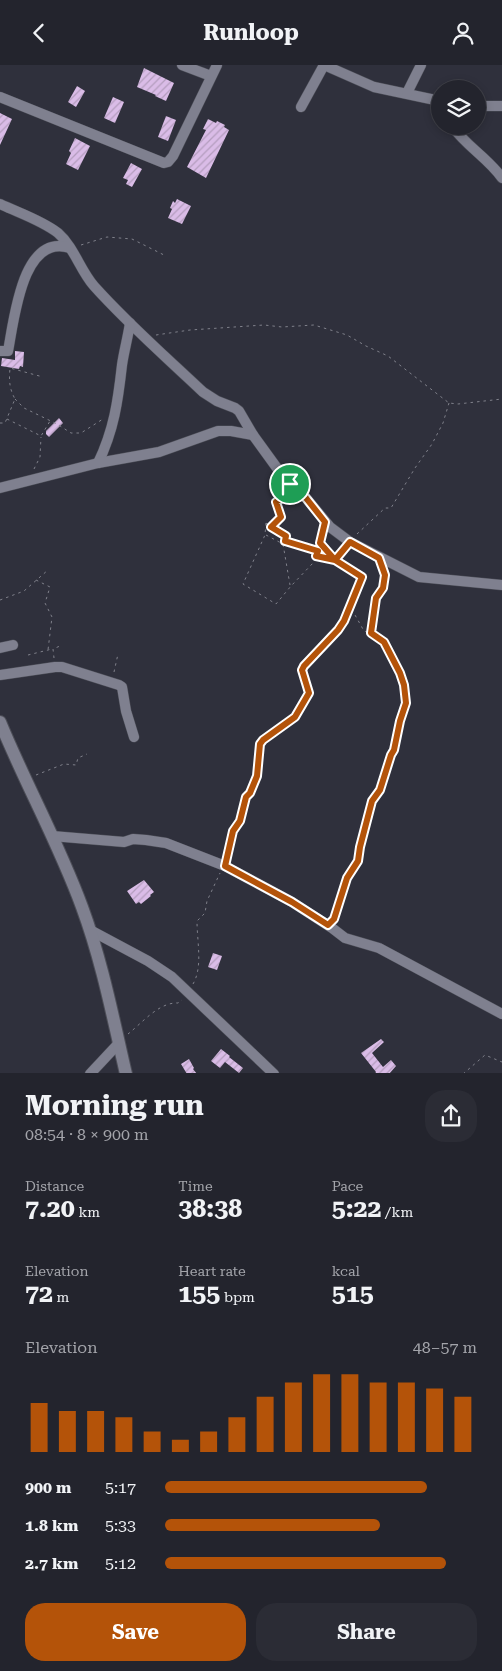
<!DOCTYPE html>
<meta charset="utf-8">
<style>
body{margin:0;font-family:"Roboto Serif",serif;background:#2b2c35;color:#f1f3f6;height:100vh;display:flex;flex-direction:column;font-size:19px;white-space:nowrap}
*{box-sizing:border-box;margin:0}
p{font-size:16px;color:#a3a4aa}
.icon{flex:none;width:28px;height:28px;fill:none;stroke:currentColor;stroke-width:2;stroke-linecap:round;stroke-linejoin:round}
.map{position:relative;height:1008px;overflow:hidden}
.side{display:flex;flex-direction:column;background:#23242d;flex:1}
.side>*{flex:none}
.tools{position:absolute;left:431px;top:15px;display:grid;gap:10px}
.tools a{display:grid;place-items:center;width:55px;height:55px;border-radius:50%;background:#23242d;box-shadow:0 2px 8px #0003,0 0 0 1px #404149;font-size:25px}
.pin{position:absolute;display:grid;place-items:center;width:42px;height:42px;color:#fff;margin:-21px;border:2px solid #fff;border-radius:50%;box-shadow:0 1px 5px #0007}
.round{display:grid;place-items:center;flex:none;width:52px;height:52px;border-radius:20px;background:#2b2c35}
.headline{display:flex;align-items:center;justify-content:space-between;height:85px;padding:0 25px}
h1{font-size:28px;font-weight:700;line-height:38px}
.metrics{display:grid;grid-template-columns:repeat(3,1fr);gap:8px;height:85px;padding:5px 25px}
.metrics div{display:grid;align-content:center}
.metrics b{font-size:25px;font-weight:700}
.metrics small{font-size:14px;font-weight:400}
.metrics p{font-size:14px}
.chart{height:140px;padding:10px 25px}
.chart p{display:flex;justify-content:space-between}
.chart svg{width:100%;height:90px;margin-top:5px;stroke:#b45309;stroke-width:6}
.primary-button{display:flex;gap:10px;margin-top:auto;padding:10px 25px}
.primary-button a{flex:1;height:58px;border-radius:20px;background:#b45309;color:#fff;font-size:20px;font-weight:700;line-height:58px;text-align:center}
.primary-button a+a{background:#2b2c35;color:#f1f3f6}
ul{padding:0 25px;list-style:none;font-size:16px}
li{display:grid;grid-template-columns:80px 60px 1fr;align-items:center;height:38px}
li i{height:12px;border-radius:6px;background:#b45309}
header{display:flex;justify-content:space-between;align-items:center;height:65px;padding:0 25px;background:#23242d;font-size:22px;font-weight:700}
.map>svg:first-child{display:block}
.building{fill:url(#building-hatch)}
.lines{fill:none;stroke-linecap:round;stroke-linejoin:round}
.minor-casing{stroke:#4d4e58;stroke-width:11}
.tertiary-casing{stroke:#4d4e58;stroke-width:14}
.path{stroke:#80818b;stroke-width:1;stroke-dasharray:2.5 4;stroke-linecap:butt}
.minor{stroke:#7f808f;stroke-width:10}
.tertiary{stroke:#7f808f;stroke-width:12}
.route-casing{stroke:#fff;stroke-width:10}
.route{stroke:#b45309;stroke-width:6}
</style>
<header><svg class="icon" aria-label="back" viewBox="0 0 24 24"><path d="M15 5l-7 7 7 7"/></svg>Runloop<svg class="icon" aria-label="person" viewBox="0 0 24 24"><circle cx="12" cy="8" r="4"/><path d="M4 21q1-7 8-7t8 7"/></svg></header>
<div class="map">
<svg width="502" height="1009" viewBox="0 0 502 1009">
<defs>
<pattern id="building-hatch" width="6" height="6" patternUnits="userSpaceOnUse" patternTransform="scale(1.25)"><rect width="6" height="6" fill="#dabce7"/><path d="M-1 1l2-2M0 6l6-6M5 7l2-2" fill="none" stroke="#b49dbe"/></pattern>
</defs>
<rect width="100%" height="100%" fill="#2f303c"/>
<g class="building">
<polygon points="144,3 174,18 166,36 155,31 156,30 137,22"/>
<polygon points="77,21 85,26 76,42 68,37"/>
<polygon points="113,32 124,37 115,58 104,53"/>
<polygon points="0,48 12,54 0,80"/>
<polygon points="166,51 176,55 168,76 158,72"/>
<polygon points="208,54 216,58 217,56 225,60 224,62 229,65 206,113 187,102 206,65 203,64"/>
<polygon points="75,73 90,81 78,105 66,99 71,88 69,86"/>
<polygon points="131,98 142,104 132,122 126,119 128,115 123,113"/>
<polygon points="177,134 191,141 182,159 168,153 172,144 170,143 173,136 175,138"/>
<polygon points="15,286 24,287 23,302 20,301 19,304 1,301 2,293 15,295"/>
<polygon points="59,353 63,358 49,372 46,369 46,366"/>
<polygon points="144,815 154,827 150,830 151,831 141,839 139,837 136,839 127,826"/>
<polygon points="213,888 222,891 217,905 208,902"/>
<polygon points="381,974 384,977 372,988 383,1002 391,995 396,1001 389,1009 375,1009 376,1007 361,988"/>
<polygon points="221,984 230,991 229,992 243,1003 239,1008 225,997 220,1003 211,996"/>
<polygon points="189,994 194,1003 193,1004 197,1009 187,1009 181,999"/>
</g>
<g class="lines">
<defs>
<g id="minor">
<polyline points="182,0 211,11"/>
<polyline points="324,0 374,22 440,36"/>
<polyline points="407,28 421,0"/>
<polyline points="0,32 164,98 168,97 173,91 217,0"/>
<polyline points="478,41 502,41"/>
<polyline points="301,42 324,0"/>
<path d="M 452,61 C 466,81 488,93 502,113"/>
<path d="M 0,139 C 19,148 41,155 58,168 C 74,182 80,205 94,221 C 128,259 166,292 203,327 L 217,336 L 235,343 L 239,346 L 253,370 L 282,410 L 290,419 L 306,433 L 330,462 L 350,477 L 419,512 L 502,520"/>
<path d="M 0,286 L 8,286 C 14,256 22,167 70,183"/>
<path d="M 98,398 C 114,365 118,336 122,300 C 124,286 128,272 130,258"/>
<polyline points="0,423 98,398 159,387 218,366 231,366 253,370"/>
<polyline points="0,583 13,580"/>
<polyline points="0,610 55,602 62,602 119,620 122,622 126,646 134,672"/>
<polyline points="52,771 124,777 133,774 146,775 166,778 225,801 292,837 332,863 345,873 379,883 502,949"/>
<polyline points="90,865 148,896 172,912 274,1009"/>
<polyline points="90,1009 119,978"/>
</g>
<path id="tertiary" d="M 0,657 C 26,720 59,779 82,842 C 102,896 113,953 126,1009"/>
</defs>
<use href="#minor" class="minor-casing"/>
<use href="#tertiary" class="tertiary-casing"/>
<g class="path">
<polyline points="81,180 107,172 132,174 166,191"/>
<polyline points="156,270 190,265 264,260 282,262 314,260 347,270 366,281 388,291 449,338 458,339 502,334"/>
<polyline points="15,334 24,343 57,359 71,368 81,368 103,354"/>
<polyline points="7,354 41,371 50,356"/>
<path d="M 0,358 L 5,358 L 15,334 C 9,323 9,315 10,303 L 43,312"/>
<polyline points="34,404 40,392 41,372"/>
<polyline points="266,458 265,470 243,519 276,539 291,521 314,497 320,478"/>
<polyline points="266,458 277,467 286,471 284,478"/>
<polyline points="271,462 281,452 276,437 286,430"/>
<polyline points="322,469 320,478 335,494"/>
<polyline points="357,469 385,443 391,443 415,403 432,379 443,358 449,338"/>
<polyline points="266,470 283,479 290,520"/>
<polyline points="285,476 317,486"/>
<polyline points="316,491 334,495"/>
<polyline points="36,515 50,522 45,538 52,552 48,585"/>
<polyline points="0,535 24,526 48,505"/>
<path d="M 350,546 L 355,550 L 364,566 L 371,568 C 374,557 372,543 377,532 C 381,522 387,516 383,505"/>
<polyline points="28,590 52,584"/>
<polyline points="54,593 53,584 60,581"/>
<polyline points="114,607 118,589"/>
<polyline points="36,710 64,699 76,700 78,693 87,689"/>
<polyline points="227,791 233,766 240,756 246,732 251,728 257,711 260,679 263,675 295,652 309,628 303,605 304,601 338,565 344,555 362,512 335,495 345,484"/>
<polyline points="335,852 347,813 358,796 360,782 372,736 380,725 391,690 394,685 400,656 406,637 404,620 400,608 384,577 371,568"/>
<path d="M 193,919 C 203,902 197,877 197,856 L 205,848 L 207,836 L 220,808"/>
<path d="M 128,969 C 142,958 159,937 178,938 L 182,935"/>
<polyline points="463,1009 485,990 502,997"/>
</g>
<use href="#minor" class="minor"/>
<use href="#tertiary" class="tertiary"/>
</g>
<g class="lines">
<defs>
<polyline id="route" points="290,419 306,433 325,457 320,478 335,495 362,512 344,556 338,565 304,601 302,605 309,628 295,652 263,675 260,679 257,711 250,728 246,732 240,756 233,766 225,801 292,837 328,860 334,854 347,813 358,796 360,782 372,736 380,725 391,690 394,685 400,656 406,638 404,620 400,608 384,577 371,568 376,533 383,523 385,510 379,493 350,477 335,495 316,491 318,486 285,476 286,471 271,462 281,452 276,437 289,428 290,419"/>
</defs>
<use href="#route" class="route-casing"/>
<use href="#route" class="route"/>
</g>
</svg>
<div class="tools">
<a><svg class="icon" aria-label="layers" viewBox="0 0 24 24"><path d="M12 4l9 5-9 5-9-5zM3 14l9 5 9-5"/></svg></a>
</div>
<div class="pin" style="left:290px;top:419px;background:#1e9e55"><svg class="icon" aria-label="arrive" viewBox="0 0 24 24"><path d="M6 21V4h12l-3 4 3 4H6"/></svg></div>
</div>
<section class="side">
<div class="headline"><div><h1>Morning run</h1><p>08:54 · 8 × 900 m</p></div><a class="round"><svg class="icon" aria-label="share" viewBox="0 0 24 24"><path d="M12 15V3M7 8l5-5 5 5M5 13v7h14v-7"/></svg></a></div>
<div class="metrics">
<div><p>Distance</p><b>7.20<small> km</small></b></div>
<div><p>Time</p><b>38:38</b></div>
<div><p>Pace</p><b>5:22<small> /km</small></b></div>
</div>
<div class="metrics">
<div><p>Elevation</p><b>72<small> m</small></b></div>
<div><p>Heart rate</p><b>155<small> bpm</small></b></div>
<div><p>kcal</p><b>515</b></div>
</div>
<div class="chart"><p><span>Elevation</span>48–57 m</p>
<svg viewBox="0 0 160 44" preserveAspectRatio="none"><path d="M5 44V20M15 44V24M25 44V24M35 44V27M45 44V34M55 44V38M65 44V34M75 44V27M85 44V17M95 44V10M105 44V6M115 44V6M125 44V10M135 44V10M145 44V13M155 44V17"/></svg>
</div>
<ul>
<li><b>900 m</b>5:17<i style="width:84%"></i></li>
<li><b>1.8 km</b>5:33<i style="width:69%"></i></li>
<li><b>2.7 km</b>5:12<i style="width:90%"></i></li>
</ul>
<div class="primary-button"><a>Save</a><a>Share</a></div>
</section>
